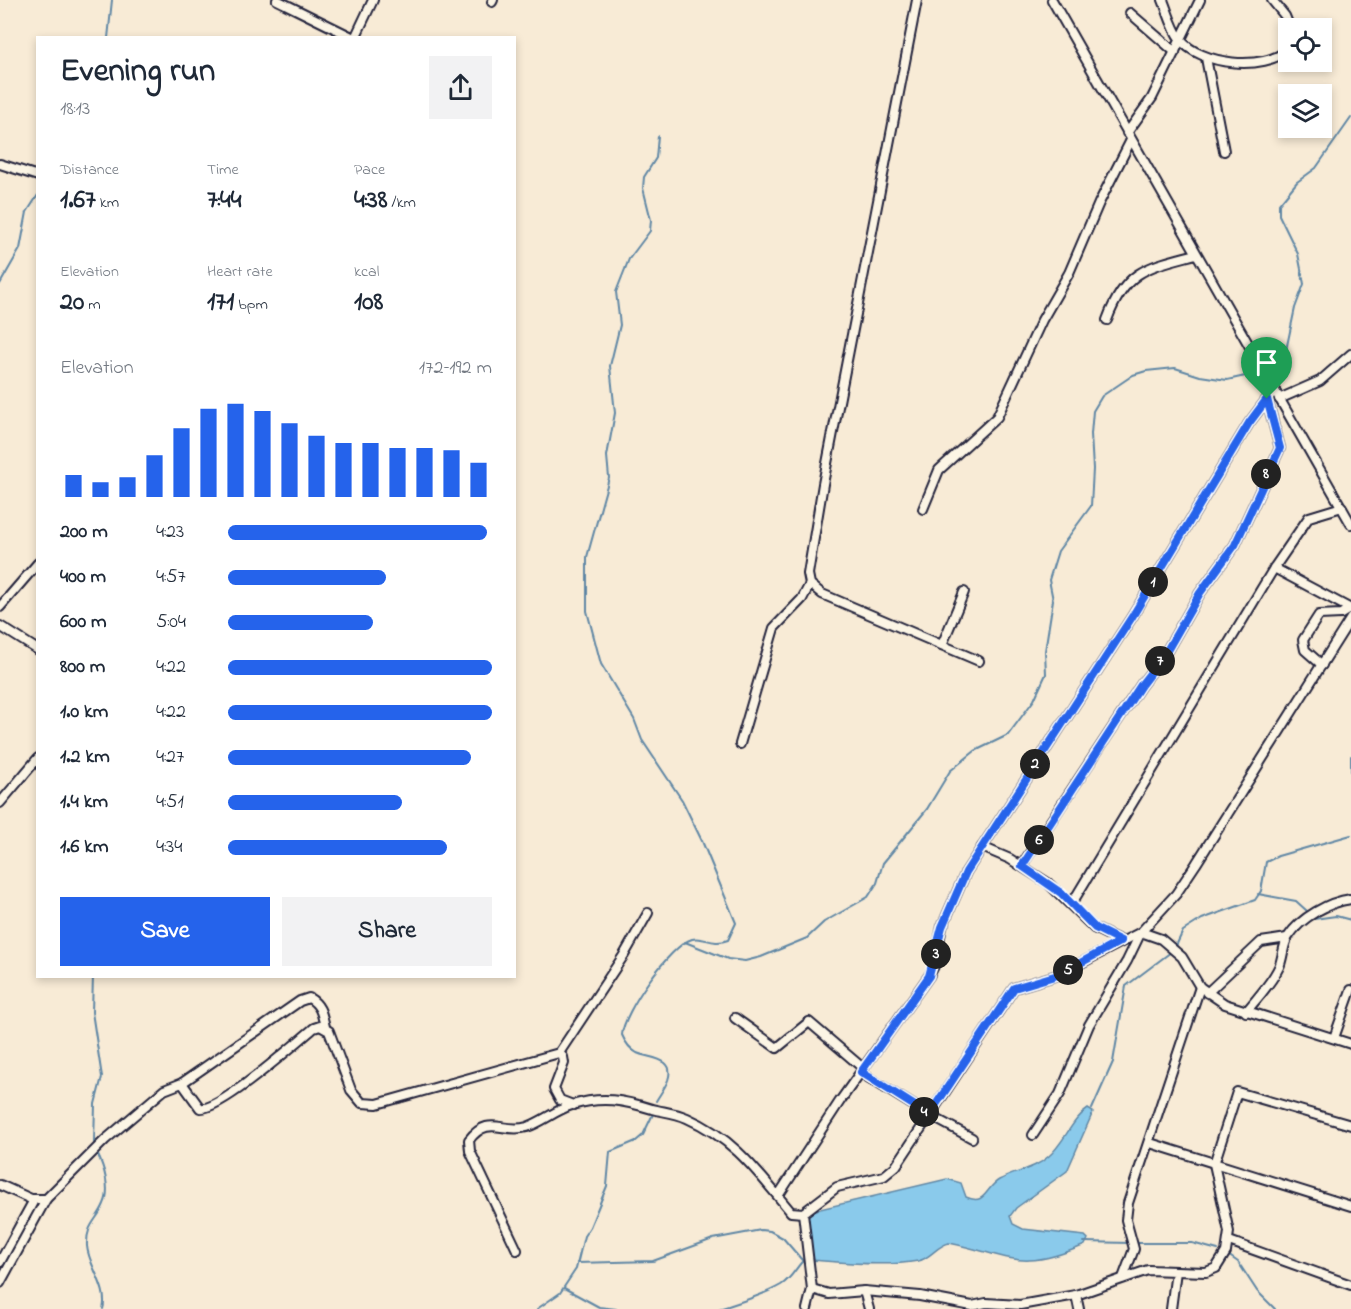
<!DOCTYPE html>
<meta charset="utf-8">
<style>
body{margin:0;font-family:"Indie Flower",sans-serif;background:#f2f2f3;color:#1f2937;height:100vh;display:flex;flex-direction:column;font-size:22px;white-space:nowrap}
*{box-sizing:border-box;margin:0}
p{font-size:20px;color:#747a83}
.icon{flex:none;width:33px;height:33px;fill:none;stroke:currentColor;stroke-width:2;stroke-linecap:round;stroke-linejoin:round}
.map{position:relative;flex:1;overflow:hidden}
.side{position:absolute;left:36px;top:36px;width:480px;height:942px;display:flex;flex-direction:column;background:#fff;border-radius:0px;box-shadow:0 3px 9px #0003}
.side>*{flex:none}
.buttons{position:absolute;left:1278px;top:18px;display:grid;gap:12px}
.buttons a{display:grid;place-items:center;width:54px;height:54px;border-radius:0px;background:#fff;box-shadow:0 3px 9px #0003;font-size:30px}
.pin{position:absolute;display:grid;place-items:center;width:51px;height:51px;color:#fff;margin:-62px -26px;border-radius:50% 50% 50% 0;rotate:-45deg;box-shadow:0 0 6px #0007}
.pin .icon{rotate:45deg}
.km{position:absolute;width:30px;height:30px;margin:-15px;border-radius:50%;background:#222;color:#fff;font-size:16px;line-height:30px;text-align:center}
.round{display:grid;place-items:center;flex:none;width:63px;height:63px;border-radius:0px;background:#f2f2f3}
.summary{display:flex;align-items:center;justify-content:space-between;height:102px;padding:0 24px}
h1{font-size:33px;font-weight:700;line-height:45px}
.stats{display:grid;grid-template-columns:repeat(3,1fr);gap:9px;height:102px;padding:6px 24px}
.stats div{display:grid;align-content:center}
.stats b{font-size:26px;font-weight:700}
.stats small{font-size:16px;font-weight:400}
.stats p{font-size:16px}
.chart{height:168px;padding:12px 24px}
.chart p{display:flex;justify-content:space-between}
.chart svg{width:100%;height:108px;margin-top:6px;stroke:#2563eb;stroke-width:6}
.primary-button{display:flex;gap:12px;margin-top:auto;padding:12px 24px}
.primary-button a{flex:1;height:69px;border-radius:0px;background:#2563eb;color:#fff;font-size:24px;font-weight:700;line-height:69px;text-align:center}
.primary-button a+a{background:#f2f2f3;color:#1f2937}
ul{padding:0 24px;list-style:none;font-size:20px}
li{display:grid;grid-template-columns:96px 72px 1fr;align-items:center;height:45px}
li i{height:15px;border-radius:8px;background:#2563eb}
.map>svg:first-child{display:block}
.water{fill:#8acaeb;stroke:#6087a5;stroke-width:1.5}
.lines{fill:none;stroke-linecap:round;stroke-linejoin:round}
.stream{stroke:#6087a5;stroke-width:2}
.minor-casing{stroke:#22223b;stroke-width:12}
.minor{stroke:#fcf5e5;stroke-width:8}
.route-casing{stroke:#fff;stroke-width:12}
.route{stroke:#2563eb;stroke-width:8}
</style>
<div class="map">
<svg width="1351" height="1309" viewBox="0 0 1351 1309">
<rect width="100%" height="100%" fill="#f8ebd6"/>
<filter id="ink" filterUnits="userSpaceOnUse"><feTurbulence type="fractalNoise" baseFrequency=".0167" numOctaves="2"/><feDisplacementMap in="SourceGraphic" scale="12" xChannelSelector="R" yChannelSelector="G"/><feConvolveMatrix kernelMatrix="1 2 1 2 8 2 1 2 1" color-interpolation-filters="sRGB"/></filter>
<g filter="url(#ink)">
<path class="water" d="M 1088,1109 L 1093,1112 L 1067,1171 L 1016,1208 L 1010,1216 L 1013,1224 L 1023,1229 L 1085,1236 L 1088,1239 L 1085,1245 C 1018,1273 1013,1256 949,1243 C 936,1246 930,1259 918,1261 C 883,1267 844,1262 809,1260 L 803,1213 L 947,1179 L 961,1183 L 966,1197 C 986,1206 985,1188 999,1180 C 1016,1171 1035,1169 1049,1156 C 1064,1143 1072,1119 1088,1109 Z"/>
<g class="lines">
<g class="stream">
<polyline points="108,38 112,0"/>
<polyline points="0,284 20,249 27,212 38,195"/>
<polyline points="1272,368 1285,355 1295,308 1304,284 1298,254 1279,215 1279,204 1297,182 1316,168 1351,118"/>
<polyline points="1351,756 1351,772"/>
<polyline points="1258,894 1296,901 1307,911"/>
<polyline points="1314,919 1336,916 1351,920"/>
<polyline points="685,942 728,959 745,961 761,957 807,938 824,922 868,897 877,883 883,863 927,809 950,771 975,751 1008,735 1034,700 1046,674 1045,651 1053,600 1049,580 1058,551 1091,506 1093,469 1091,434 1093,411 1102,396 1133,375 1146,371 1175,368 1200,376 1227,380 1250,375"/>
<polyline points="1175,948 1183,931 1202,919 1255,900 1261,891 1266,862 1278,856 1351,835"/>
<polyline points="93,976 92,1012 102,1077 95,1104 94,1143"/>
<path d="M 656,1101 C 660,1094 665,1088 668,1080 C 676,1057 650,1059 637,1053 C 630,1049 625,1042 622,1035 C 623,1013 670,945 692,939 C 704,936 712,946 728,940 L 736,923 L 702,841 L 682,800 L 642,740 L 634,719 L 601,664 L 587,611 L 587,557 L 609,478 L 607,456 L 615,413 L 610,366 L 620,325 L 616,292 L 629,259 L 650,231 L 651,220 L 643,188 L 644,177 L 656,158 L 658,136"/>
<polyline points="1092,1109 1113,1062 1126,986 1171,952"/>
<path d="M 97,1153 C 104,1167 111,1189 104,1204 C 97,1221 86,1224 87,1246 C 88,1265 109,1289 103,1309"/>
<polyline points="1084,1242 1130,1243"/>
<polyline points="1135,1243 1192,1243 1218,1250"/>
<polyline points="1228,1255 1238,1262 1257,1291 1275,1309"/>
<polyline points="577,1263 653,1261 713,1239 761,1230 770,1231 783,1238 802,1260"/>
<polyline points="564,1288 599,1307 616,1309"/>
<polyline points="537,1309 560,1293 576,1269 584,1236 590,1227 607,1186 610,1152 636,1141 643,1135 654,1112"/>
<path d="M 719,1309 C 740,1302 762,1296 781,1285 C 794,1277 798,1262 807,1258"/>
</g>
<defs>
<g id="minor">
<polyline points="277,0 354,38"/>
<polyline points="917,0 823,484 808,574 810,584 822,594 979,661"/>
<polyline points="1052,0 1351,524"/>
<path d="M 1163,0 C 1168,12 1172,28 1180,39 C 1199,65 1265,72 1288,49"/>
<polyline points="1272,0 1285,16 1290,28"/>
<polyline points="492,2 493,0"/>
<polyline points="1130,13 1175,52"/>
<polyline points="355,38 373,0"/>
<polyline points="1206,58 1224,151"/>
<polyline points="1127,133 1152,98 1200,0"/>
<polyline points="0,164 38,176"/>
<path d="M 1107,320 C 1126,269 1148,267 1196,254"/>
<polyline points="1279,399 1320,381 1351,354"/>
<polyline points="923,509 939,470 997,417 1042,320 1069,273 1099,203 1131,140"/>
<polyline points="1274,568 1351,609"/>
<polyline points="0,607 38,563"/>
<polyline points="0,626 38,650"/>
<polyline points="942,645 964,592"/>
<polyline points="1322,665 1305,650 1303,640 1319,615 1341,614 1349,609"/>
<polyline points="740,744 774,628 802,599 810,584"/>
<polyline points="0,803 38,758"/>
<polyline points="982,847 1010,859 1048,883 1094,928 1121,941"/>
<polyline points="1022,865 1141,685 1165,654 1200,593 1235,545 1280,448 1267,399 1275,390"/>
<polyline points="1071,905 1274,568 1309,517 1342,507"/>
<polyline points="1207,993 1261,942 1287,938"/>
<path d="M 1246,1012 C 1257,998 1271,984 1279,967 C 1283,958 1283,945 1288,937 C 1301,917 1329,902 1351,899"/>
<polyline points="735,1018 777,1048 809,1022 864,1069"/>
<polyline points="1334,1038 1351,990"/>
<polyline points="559,1053 624,955 648,913"/>
<polyline points="861,1073 929,1115 972,1138"/>
<path d="M 182,1083 L 300,1001 L 309,998 C 321,1005 322,1014 325,1027"/>
<polyline points="1033,1135 1060,1094 1089,1025 1127,961 1141,932 1176,894 1196,864 1351,618"/>
<polyline points="1150,1143 1351,1206"/>
<path d="M 0,1185 L 31,1199 L 46,1199 L 105,1140 L 164,1090 L 182,1083 L 200,1108 C 218,1112 296,1043 314,1028 L 320,1026 L 329,1031 L 351,1090 L 362,1103 L 377,1104 L 559,1053 L 563,1057 L 564,1063 L 554,1089 L 560,1100 L 573,1105"/>
<polyline points="778,1196 840,1101 929,976 934,966 942,927 966,872 1132,617 1249,423 1267,399"/>
<polyline points="1229,1241 1351,1285"/>
<path d="M 517,1250 L 470,1151 L 469,1140 C 489,1114 503,1134 527,1127 C 542,1122 556,1110 572,1105 C 602,1096 623,1100 652,1109 C 664,1112 676,1113 687,1118 C 735,1139 758,1173 791,1212 L 803,1213"/>
<polyline points="0,1262 34,1200"/>
<polyline points="1176,1271 1206,1272 1216,1268 1226,1252 1229,1232 1214,1164 1237,1092 1351,1125"/>
<polyline points="1123,1278 1134,1249 1126,1220 1128,1203 1200,987"/>
<polyline points="0,1283 46,1199"/>
<polyline points="812,1289 829,1294 864,1291 920,1296 972,1306 986,1303 1020,1305 1076,1295 1148,1270 1176,1271 1171,1309"/>
<polyline points="864,1291 869,1309"/>
<polyline points="1076,1295 1079,1309"/>
<polyline points="807,1309 812,1289 803,1213 837,1187 884,1176 896,1166 1014,988 1058,975 1141,932 1161,939 1182,957 1200,987 1225,1004 1351,1044"/>
</g>
</defs>
<use href="#minor" class="minor-casing"/>
<use href="#minor" class="minor"/>
</g>
</g>
<g class="lines" filter="url(#ink)">
<defs>
<polygon id="route" points="1267,399 1280,448 1235,545 1200,593 1165,654 1141,685 1022,866 1061,893 1095,928 1121,941 1058,975 1014,988 929,1115 861,1072 929,976 942,927 966,872 1132,617 1249,423"/>
</defs>
<use href="#route" class="route-casing"/>
<use href="#route" class="route"/>
</g>
</svg>
<div class="buttons">
<a><svg class="icon" aria-label="locate" viewBox="0 0 24 24"><circle cx="12" cy="12" r="6"/><path d="M12 2v4M12 18v4M2 12h4M18 12h4"/></svg></a>
<a><svg class="icon" aria-label="layers" viewBox="0 0 24 24"><path d="M12 4l9 5-9 5-9-5zM3 14l9 5 9-5"/></svg></a>
</div>
<div class="pin" style="left:1267px;top:399px;background:#1e9e55"><svg class="icon" aria-label="arrive" viewBox="0 0 24 24"><path d="M6 21V4h12l-3 4 3 4H6"/></svg></div>
<b class="km" style="left:1153px;top:582px">1</b>
<b class="km" style="left:1035px;top:764px">2</b>
<b class="km" style="left:936px;top:954px">3</b>
<b class="km" style="left:924px;top:1112px">4</b>
<b class="km" style="left:1068px;top:970px">5</b>
<b class="km" style="left:1039px;top:840px">6</b>
<b class="km" style="left:1160px;top:661px">7</b>
<b class="km" style="left:1266px;top:474px">8</b>
<section class="side">
<div class="summary"><div><h1>Evening run</h1><p>18:13</p></div><a class="round"><svg class="icon" aria-label="share" viewBox="0 0 24 24"><path d="M12 15V3M7 8l5-5 5 5M5 13v7h14v-7"/></svg></a></div>
<div class="stats">
<div><p>Distance</p><b>1.67<small> km</small></b></div>
<div><p>Time</p><b>7:44</b></div>
<div><p>Pace</p><b>4:38<small> /km</small></b></div>
</div>
<div class="stats">
<div><p>Elevation</p><b>20<small> m</small></b></div>
<div><p>Heart rate</p><b>171<small> bpm</small></b></div>
<div><p>kcal</p><b>108</b></div>
</div>
<div class="chart"><p><span>Elevation</span>172–192 m</p>
<svg viewBox="0 0 160 44" preserveAspectRatio="none"><path d="M5 44V35M15 44V38M25 44V36M35 44V27M45 44V16M55 44V8M65 44V6M75 44V9M85 44V14M95 44V19M105 44V22M115 44V22M125 44V24M135 44V24M145 44V25M155 44V30"/></svg>
</div>
<ul>
<li><b>200 m</b>4:23<i style="width:98%"></i></li>
<li><b>400 m</b>4:57<i style="width:60%"></i></li>
<li><b>600 m</b>5:04<i style="width:55%"></i></li>
<li><b>800 m</b>4:22<i style="width:100%"></i></li>
<li><b>1.0 km</b>4:22<i style="width:100%"></i></li>
<li><b>1.2 km</b>4:27<i style="width:92%"></i></li>
<li><b>1.4 km</b>4:51<i style="width:66%"></i></li>
<li><b>1.6 km</b>4:34<i style="width:83%"></i></li>
</ul>
<div class="primary-button"><a>Save</a><a>Share</a></div>
</section>
</div>
